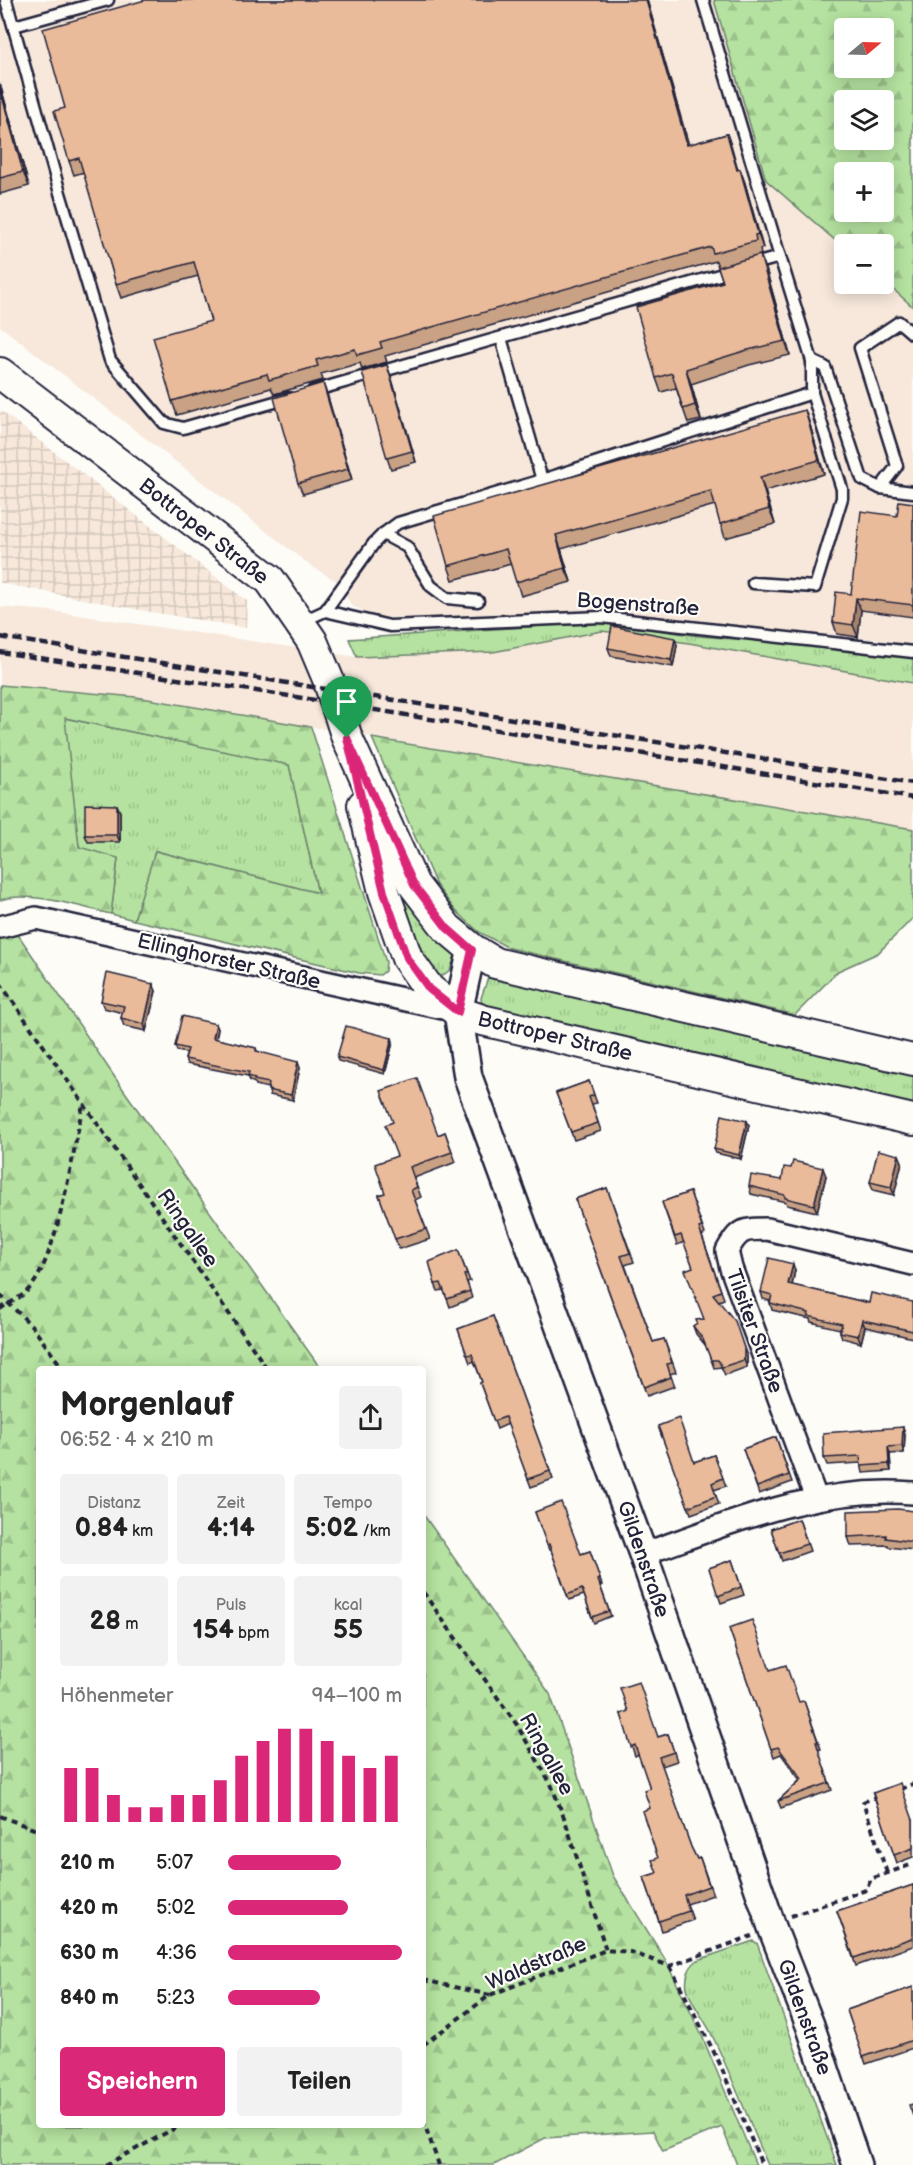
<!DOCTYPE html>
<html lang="de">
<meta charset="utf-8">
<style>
body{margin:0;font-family:"Balsamiq Sans",sans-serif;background:#f2f2f2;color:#222;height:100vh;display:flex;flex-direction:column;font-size:22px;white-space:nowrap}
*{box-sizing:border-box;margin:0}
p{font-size:20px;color:#767676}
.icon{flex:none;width:33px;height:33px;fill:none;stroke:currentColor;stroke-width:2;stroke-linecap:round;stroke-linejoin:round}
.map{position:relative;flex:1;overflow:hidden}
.details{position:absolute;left:36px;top:1366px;width:390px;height:762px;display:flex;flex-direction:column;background:#fff;border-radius:6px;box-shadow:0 3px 15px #0003}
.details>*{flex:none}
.needle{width:39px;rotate:71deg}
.buttons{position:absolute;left:834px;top:18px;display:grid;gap:12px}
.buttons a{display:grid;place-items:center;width:60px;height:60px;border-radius:6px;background:#fff;box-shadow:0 3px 15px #0003;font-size:30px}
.pin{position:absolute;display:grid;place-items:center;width:51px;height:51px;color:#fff;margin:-62px -26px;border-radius:50% 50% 50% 0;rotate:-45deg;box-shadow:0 0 6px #0007}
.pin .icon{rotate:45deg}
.round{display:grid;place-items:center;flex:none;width:63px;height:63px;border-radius:6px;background:#f2f2f2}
.overview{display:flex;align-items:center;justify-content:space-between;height:102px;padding:0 24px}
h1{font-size:33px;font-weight:800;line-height:45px}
.metrics{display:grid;grid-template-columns:repeat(3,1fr);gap:9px;height:102px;padding:6px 24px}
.metrics div{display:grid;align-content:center;border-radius:6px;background:#f2f2f2;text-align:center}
.metrics b{font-size:26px;font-weight:800}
.metrics small{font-size:16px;font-weight:400}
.metrics p{font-size:16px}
.chart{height:168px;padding:12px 24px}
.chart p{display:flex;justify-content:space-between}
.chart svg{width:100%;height:108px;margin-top:6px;stroke:#db2777;stroke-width:6}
.button{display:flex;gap:12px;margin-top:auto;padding:12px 24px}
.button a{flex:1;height:69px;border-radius:6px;background:#db2777;color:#fff;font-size:24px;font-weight:800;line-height:69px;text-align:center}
.button a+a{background:#f2f2f2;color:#222}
ul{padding:0 24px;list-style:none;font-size:20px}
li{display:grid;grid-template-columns:96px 72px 1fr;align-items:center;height:45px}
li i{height:15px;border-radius:8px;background:#db2777}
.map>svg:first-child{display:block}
.built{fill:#f7e8db}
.industrial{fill:url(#industrial-grid)}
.grass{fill:url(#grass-tufts);stroke:#6c826e;stroke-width:1.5}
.forest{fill:url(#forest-firs);stroke:#6c826e;stroke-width:1.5;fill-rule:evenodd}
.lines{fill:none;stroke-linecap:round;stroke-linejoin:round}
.service-casing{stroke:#22223b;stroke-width:15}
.minor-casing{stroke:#22223b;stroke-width:26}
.tertiary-casing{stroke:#22223b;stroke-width:32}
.secondary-casing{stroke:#22223b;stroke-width:34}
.path{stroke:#22223b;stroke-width:4;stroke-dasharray:6 4.5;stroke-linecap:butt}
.service{stroke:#fdfcf7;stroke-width:10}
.minor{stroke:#fdfcf7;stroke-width:21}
.tertiary{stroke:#fdfcf7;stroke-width:27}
.secondary{stroke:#fdfcf7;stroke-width:30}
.rail{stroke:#22223b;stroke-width:4.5;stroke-dasharray:9 4.5;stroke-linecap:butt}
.wall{fill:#c9a184;stroke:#22223b;stroke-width:1.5}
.shaded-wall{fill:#a4836c;stroke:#22223b;stroke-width:1.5}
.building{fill:#eabb9a;stroke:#22223b;stroke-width:1.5}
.route-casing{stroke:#fff;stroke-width:12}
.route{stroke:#db2777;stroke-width:8}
.labels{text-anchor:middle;stroke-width:4.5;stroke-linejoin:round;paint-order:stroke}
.street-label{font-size:21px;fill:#22223b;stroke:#fdfcf7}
</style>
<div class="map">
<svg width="913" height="2165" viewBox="0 0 913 2165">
<defs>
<pattern id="industrial-grid" width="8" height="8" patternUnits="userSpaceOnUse" patternTransform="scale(1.5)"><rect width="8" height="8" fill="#f7e8db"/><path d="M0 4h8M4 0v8" fill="none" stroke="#d3c7bd"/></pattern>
<pattern id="grass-tufts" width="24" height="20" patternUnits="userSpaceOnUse" patternTransform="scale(1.5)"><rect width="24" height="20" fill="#b5e2a0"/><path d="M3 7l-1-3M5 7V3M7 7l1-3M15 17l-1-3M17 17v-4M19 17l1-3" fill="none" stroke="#9bc28b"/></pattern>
<pattern id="forest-firs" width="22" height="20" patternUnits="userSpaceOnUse" patternTransform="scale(1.5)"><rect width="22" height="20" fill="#b5e2a0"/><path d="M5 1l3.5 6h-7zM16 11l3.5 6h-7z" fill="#9bc28b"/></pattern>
</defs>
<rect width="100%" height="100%" fill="#fdfcf7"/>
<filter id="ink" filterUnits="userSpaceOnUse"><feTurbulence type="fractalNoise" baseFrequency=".0167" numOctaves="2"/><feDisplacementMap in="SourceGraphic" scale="12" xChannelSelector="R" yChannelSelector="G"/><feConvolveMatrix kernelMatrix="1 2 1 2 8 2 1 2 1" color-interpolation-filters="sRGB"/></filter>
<g filter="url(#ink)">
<g class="built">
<polygon points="0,0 714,0 766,180 844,248 844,284 884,284 884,281 913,307 913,645 874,639 837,637 649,618 406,619 378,616 365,612 352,606 346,596 350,589 311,566 0,326"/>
<polygon points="0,607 51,611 357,657 493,652 602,631 689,643 913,683 913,829 136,697 0,685"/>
</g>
<polygon class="industrial" points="0,410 247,601 246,628 145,611 0,583"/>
<g class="grass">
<polygon points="600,622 699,636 871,649 913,657 913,683 689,643 602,631 493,652 357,657 349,639"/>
<polygon points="64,718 289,764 318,893 156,851 134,920 111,914 118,859 79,847"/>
<polygon points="358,776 457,952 450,970 442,976 436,974 412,946"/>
<polygon points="490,972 913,1068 913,1109 482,1006 481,998"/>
<path d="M 753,1941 L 757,1943 L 837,2165 L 768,2165 C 749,2121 732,2076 711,2033 C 704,2018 691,2004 687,1988 C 685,1977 689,1966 698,1960 Z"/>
</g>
<g class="forest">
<path d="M 714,0 L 913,0 L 913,307 L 884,281 L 884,244 L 844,244 L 844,248 L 766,180 ZM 844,28 L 884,28 L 884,68 L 844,68 ZM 844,100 L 884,100 L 884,140 L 844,140 ZM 884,172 L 884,212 L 844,212 L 844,172 Z"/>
<path d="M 0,685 L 136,697 L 311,727 L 386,962 L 385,971 L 380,975 L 359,973 L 134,920 L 155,851 L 318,893 L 289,765 L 65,718 L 79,847 L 118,858 L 111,914 C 80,907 30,890 0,900 Z"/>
<polygon points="372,738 913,829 913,918 878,953 838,971 795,1015 509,948 479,932 455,910 436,885"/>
<polygon points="15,930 118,1082 321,1369 39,1370 39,2126 423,2126 423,1514 550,1694 613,1876 665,1959 702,2036 756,2165 737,2165 722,2127 663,2151 653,2131 545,2138 494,2165 0,2165 0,934"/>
</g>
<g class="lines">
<defs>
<g id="service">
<polyline points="6,0 60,193 110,360 164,423 183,428 289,398"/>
<polyline points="703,0 780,257 751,265"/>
<polyline points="14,26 108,0"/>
<polyline points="780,257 812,361"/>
<polyline points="501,338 542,480 812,393 812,361 825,367 862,479 880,488 913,492"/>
<polyline points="313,391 733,271"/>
<polyline points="880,488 897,466 860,348 899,322 913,334"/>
<polyline points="383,534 407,547 431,586 447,598 478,601"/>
<polyline points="753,583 815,587 842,498 842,489 812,393"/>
<polyline points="325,611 390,626 601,617 913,652"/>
<polyline points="301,622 325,611 374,543 383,534 398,523 542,480"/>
</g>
<g id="minor">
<polyline points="0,927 36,918 452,1010"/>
<path d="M 816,1498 L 731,1268 L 727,1251 C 739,1229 743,1229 767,1229 L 913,1264"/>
<path d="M 643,1554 C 732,1523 817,1485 913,1493"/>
</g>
<polyline id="tertiary" points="472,949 458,1012 468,1077 643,1554 773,1930 810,2025 857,2165"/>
<g id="secondary">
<polyline points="0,373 270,580 312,641 328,679 347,738 414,885 447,928 472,949 495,963 913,1060"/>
<polyline points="363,805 384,892 407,958 429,989 458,1012 482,1020 913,1120"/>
</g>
</defs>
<use href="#service" class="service-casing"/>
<use href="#minor" class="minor-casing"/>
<use href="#tertiary" class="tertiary-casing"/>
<use href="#secondary" class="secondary-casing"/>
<g class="path">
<polyline points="0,983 268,1370"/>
<polyline points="0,1295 31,1325 64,1370"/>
<path d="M 0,1309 C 9,1303 20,1298 27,1291 C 57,1264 74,1147 83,1104"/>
<polyline points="423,1592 517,1725 551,1784 565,1820 606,1950"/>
<polyline points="900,1789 913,1784"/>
<polyline points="878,1796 863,1802 887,1873"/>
<polyline points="0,1816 39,1831"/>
<polyline points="791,1916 866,1890 871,1879 913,1864"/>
<polyline points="670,1966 719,2062 762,2165"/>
<polyline points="423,1980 490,1995"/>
<polyline points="423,2045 490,1995 606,1950 630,1952 670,1966 752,1936"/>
<polyline points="423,2120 439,2165"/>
<polyline points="106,2165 179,2126"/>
</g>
<use href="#service" class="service"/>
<use href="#minor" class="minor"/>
<use href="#tertiary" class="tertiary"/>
<use href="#secondary" class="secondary"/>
<g class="rail">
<polyline points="0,637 913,783"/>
<polyline points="0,652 296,697 913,798"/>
</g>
</g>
<g class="wall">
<polygon points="145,0 647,0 688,145 727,134 738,170 740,169 745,183 763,248 760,249 761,255 760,255 766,269 790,355 749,365 691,384 701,420 688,423 676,388 661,392 656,378 723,282 716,261 385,356 387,362 362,369 360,363 321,374 323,380 274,394 271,388 177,415 172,401 211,321 198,276 121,298 116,284 84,172 74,175 69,161 65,108"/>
<polygon points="0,84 29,186 0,194"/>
<polygon points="391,376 416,462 391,469 387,458"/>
<polygon points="327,394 352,480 303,494 298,483"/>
<polygon points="805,410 810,425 824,474 765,491 775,524 725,538 715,505 561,549 571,582 521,596 511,564 453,580 448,566"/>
<polygon points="913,503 913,617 861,610 858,637 837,634 833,622 851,594 897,516"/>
<polygon points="677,645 673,667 611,656 608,648"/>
<polygon points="117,805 120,812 120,842 88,842 85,835"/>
<polygon points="153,984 156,991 146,1031 124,1026 121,1018 123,1013 104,1008 101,1001"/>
<polygon points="216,1024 218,1029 216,1039 256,1048 257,1051 300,1068 293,1100 270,1095 268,1088 256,1085 255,1083 250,1081 248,1076 187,1064 185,1059 187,1053 177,1051 175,1046"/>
<polygon points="392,1038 393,1042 385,1074 338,1061 337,1057"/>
<polygon points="589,1081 597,1103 592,1104 601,1131 574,1140 556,1093"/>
<polygon points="747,1121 749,1125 741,1159 716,1153 714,1149"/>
<polygon points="445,1132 456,1162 414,1178 421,1197 415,1200 430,1239 399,1249 379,1195 385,1193 438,1135"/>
<polygon points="899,1155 902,1162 894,1195 873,1190 870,1182"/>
<polygon points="826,1176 817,1212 787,1205 786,1202 751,1194 749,1186 782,1180"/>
<polygon points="607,1188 634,1262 625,1265 653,1342 664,1339 676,1372 670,1374 675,1386 647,1396 575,1199"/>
<polygon points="690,1192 705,1234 702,1236 724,1299 719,1301 747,1356 747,1367 725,1375 721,1367 714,1368 706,1346 696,1334 693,1326 704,1319 693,1267 684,1242 677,1245 662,1202"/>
<polygon points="458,1250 470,1281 467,1282 472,1298 450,1307 444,1290 438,1291 435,1284"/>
<polygon points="795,1270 792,1285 869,1303 913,1302 913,1338 865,1327 861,1343 842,1338 840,1332 840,1329 811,1322 810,1319 772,1310 770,1303 770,1301 763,1299 761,1292"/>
<polygon points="493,1316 553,1479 531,1487 508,1424 497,1429 480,1383 482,1382 474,1361 470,1363 458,1329"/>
<polygon points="658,1426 694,1462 714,1455 726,1486 714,1490 719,1504 691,1514"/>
<polygon points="903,1427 905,1434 904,1453 890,1454 891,1471 863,1473 861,1463 827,1465 824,1458"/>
<polygon points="776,1437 792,1482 759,1494 743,1449"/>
<polygon points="913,1511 913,1550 889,1547 888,1545 851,1546 848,1537"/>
<polygon points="535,1512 581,1554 590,1551 602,1585 600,1585 611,1616 594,1623 584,1595 569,1600 551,1550 549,1550"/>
<polygon points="799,1519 810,1551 782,1561 771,1529"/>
<polygon points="732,1560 744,1595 721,1603 709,1568"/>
<polygon points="729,1628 799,1702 804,1701 821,1749 818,1750 832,1790 781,1808 778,1801 800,1780 781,1754 774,1757"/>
<polygon points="621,1714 658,1737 668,1734 677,1761 662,1766 691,1847 697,1859 700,1858 713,1895 687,1904 693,1920 662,1931 644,1877 657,1873 658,1858 650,1808 650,1788 639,1754 635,1756"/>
<polygon points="873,1793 913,1820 913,1857 897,1863"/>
<polygon points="913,1885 913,1946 856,1966 837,1911"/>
<polygon points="913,1987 913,2048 866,2064 847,2010"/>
</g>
<g class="shaded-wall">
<polygon points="646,0 647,0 693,159 687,145"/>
<polygon points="0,84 29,186 23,172 0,89"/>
<polygon points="727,134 732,148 742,184 737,170"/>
<polygon points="740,169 745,183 763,248 758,234"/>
<polygon points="760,255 766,269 790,355 785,341"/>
<polygon points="387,365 391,376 416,462 412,451"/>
<polygon points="686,369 691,384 701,420 695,405"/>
<polygon points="323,383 327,394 352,480 348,469"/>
<polygon points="805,410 810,425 824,474 819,460"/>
<polygon points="760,477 765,491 775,524 769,509"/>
<polygon points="556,535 561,549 571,582 565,568"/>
<polygon points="856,598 861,610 858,637 853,625"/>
<polygon points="675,638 677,645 673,667 671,660"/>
<polygon points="117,805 120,812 120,842 117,835"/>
<polygon points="153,984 156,991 146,1031 144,1024"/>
<polygon points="216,1024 218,1029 215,1043 213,1038"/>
<polygon points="392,1038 393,1042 385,1074 384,1070"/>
<polygon points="298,1062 300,1068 293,1100 291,1095"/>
<polygon points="747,1121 749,1125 741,1159 739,1155"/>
<polygon points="899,1155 902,1162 894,1195 891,1187"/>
<polygon points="823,1168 826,1176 817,1212 814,1205"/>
<polygon points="793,1264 795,1270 791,1291 788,1284"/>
<polygon points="862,1320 865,1327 861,1343 858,1336"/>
<polygon points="737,1329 747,1356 747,1367 744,1360"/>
<polygon points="903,1427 905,1434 904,1453 902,1446"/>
<polygon points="888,1447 890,1454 891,1471 889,1464"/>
</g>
<g class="building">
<polygon points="145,0 646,0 687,145 727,134 737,170 740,169 758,234 755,235 756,241 713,253 711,247 380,342 382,348 357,355 355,349 316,360 318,366 269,380 267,374 172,401 153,337 211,321 194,262 116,284 79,158 69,161 54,111 65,108 43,29"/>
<polygon points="0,89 23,172 0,178"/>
<polygon points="760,255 785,341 744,351 686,369 695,405 683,409 672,373 656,378 636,307 723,282 718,267"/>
<polygon points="387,365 412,451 387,458 362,372"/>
<polygon points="323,383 348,469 298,483 274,398"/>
<polygon points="805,410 819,460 760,477 769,509 720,524 711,491 556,535 565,568 516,582 506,549 448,566 434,516"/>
<polygon points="899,501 913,503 913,605 856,598 853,625 833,622 836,592 851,594 861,511 897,516"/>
<polygon points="612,626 675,638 671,660 608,648"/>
<polygon points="85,804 117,805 117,835 85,835"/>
<polygon points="107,973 153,984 144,1024 121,1018 124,1006 101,1001"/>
<polygon points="182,1016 216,1024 213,1038 256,1048 256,1051 298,1062 291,1095 268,1090 269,1083 254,1080 255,1078 248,1076 249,1072 185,1059 188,1049 175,1046"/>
<polygon points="346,1026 392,1038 384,1070 337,1057"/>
<polygon points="417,1078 438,1135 445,1132 452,1152 410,1167 417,1187 411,1190 426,1229 395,1239 379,1195 385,1193 375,1164 397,1156 385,1125 393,1122 381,1091"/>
<polygon points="589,1081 594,1095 589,1097 598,1123 571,1132 556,1093"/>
<polygon points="722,1115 747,1121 739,1155 714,1149"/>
<polygon points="878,1150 899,1155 891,1187 870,1182"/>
<polygon points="793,1161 823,1168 814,1205 785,1198 785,1195 749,1186 751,1175 782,1180 784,1167 791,1168"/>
<polygon points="607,1188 630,1253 621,1256 653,1342 664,1339 672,1363 667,1364 671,1377 644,1387 575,1199"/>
<polygon points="690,1192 702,1227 699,1228 721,1291 713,1294 735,1321 744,1348 744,1360 722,1367 718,1360 711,1360 703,1339 693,1326 697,1323 696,1320 704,1319 685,1270 693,1267 681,1235 675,1237 662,1202"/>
<polygon points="458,1250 467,1274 464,1275 470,1291 447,1299 441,1283 435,1284 429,1262"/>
<polygon points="769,1258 793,1264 788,1284 869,1303 871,1293 913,1302 913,1331 862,1320 858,1336 840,1332 842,1324 808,1316 809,1313 770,1303 772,1295 761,1292"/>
<polygon points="493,1316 550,1471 528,1479 505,1417 494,1421 480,1383 482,1382 472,1354 467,1355 458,1329"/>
<polygon points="679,1418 694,1462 714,1455 723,1478 712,1483 716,1496 688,1507 658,1426"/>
<polygon points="903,1427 902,1446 888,1447 889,1464 861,1466 860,1456 824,1458 823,1433"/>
<polygon points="776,1437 789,1475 757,1487 743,1449"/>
<polygon points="561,1502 581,1554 590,1551 600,1579 598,1580 609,1611 592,1617 582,1589 567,1595 549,1544 547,1545 535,1512"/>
<polygon points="898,1509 913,1511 913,1542 886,1538 886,1535 848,1537 848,1511"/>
<polygon points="799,1519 807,1544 779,1553 771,1529"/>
<polygon points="732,1560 741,1587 718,1596 709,1568"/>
<polygon points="752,1620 770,1670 786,1665 799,1702 804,1701 818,1742 816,1742 829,1783 778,1801 802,1779 778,1747 771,1749 729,1628"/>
<polygon points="639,1682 658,1737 668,1734 674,1752 659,1757 691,1847 697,1859 700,1858 709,1886 684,1895 689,1911 659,1921 644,1877 657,1873 652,1860 658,1858 642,1811 650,1808 644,1790 650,1788 635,1745 631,1747 621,1714 628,1711 620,1688"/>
<polygon points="900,1783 913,1820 913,1848 894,1855 873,1793"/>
<polygon points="913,1885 913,1940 912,1938 854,1958 837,1911"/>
<polygon points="913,1987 913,2040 863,2057 847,2010"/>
<polygon points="913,2104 913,2116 909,2105"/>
</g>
</g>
<g class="lines" filter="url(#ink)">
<defs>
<polygon id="route" points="347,738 414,885 447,928 472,950 458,1012 429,989 407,958 384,892"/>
</defs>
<use href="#route" class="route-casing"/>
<use href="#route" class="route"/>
</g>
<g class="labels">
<g class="street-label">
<text transform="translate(204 531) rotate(38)" y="7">Bottroper Straße</text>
<text transform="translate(638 604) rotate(4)" y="7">Bogenstraße</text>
<text transform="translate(229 961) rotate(13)" y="7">Ellinghorster Straße</text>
<text transform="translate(555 1036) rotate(13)" y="7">Bottroper Straße</text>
<text transform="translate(188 1228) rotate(55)" y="7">Ringallee</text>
<text transform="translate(755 1331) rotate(70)" y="7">Tilsiter Straße</text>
<text transform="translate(644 1559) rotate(71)" y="7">Gildenstraße</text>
<text transform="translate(547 1754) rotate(61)" y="7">Ringallee</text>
<text transform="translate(536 1963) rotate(-23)" y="7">Waldstraße</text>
<text transform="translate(805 2017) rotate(70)" y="7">Gildenstraße</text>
</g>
</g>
</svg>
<div class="buttons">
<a><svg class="needle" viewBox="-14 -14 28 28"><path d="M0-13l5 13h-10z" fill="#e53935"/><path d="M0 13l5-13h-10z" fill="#767676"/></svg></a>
<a><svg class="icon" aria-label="layers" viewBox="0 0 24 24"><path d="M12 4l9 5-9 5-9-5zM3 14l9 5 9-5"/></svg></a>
<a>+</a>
<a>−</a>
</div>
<div class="pin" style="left:347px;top:738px;background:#1e9e55"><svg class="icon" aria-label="arrive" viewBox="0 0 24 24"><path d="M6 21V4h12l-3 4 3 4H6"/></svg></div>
<section class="details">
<div class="overview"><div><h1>Morgenlauf</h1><p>06:52 · 4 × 210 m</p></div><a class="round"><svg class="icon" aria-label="share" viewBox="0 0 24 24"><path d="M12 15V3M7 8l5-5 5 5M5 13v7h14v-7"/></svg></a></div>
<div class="metrics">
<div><p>Distanz</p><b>0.84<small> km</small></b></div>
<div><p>Zeit</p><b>4:14</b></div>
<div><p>Tempo</p><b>5:02<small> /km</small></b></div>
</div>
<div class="metrics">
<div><b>28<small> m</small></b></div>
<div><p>Puls</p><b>154<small> bpm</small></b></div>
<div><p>kcal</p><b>55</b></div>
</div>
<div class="chart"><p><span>Höhenmeter</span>94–100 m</p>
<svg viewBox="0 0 160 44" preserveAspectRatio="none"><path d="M5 44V22M15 44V22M25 44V33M35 44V38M45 44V38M55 44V33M65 44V33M75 44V27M85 44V17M95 44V11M105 44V6M115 44V6M125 44V11M135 44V17M145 44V22M155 44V17"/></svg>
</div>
<ul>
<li><b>210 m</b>5:07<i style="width:65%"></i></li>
<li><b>420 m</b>5:02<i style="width:69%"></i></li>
<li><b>630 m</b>4:36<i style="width:100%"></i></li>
<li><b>840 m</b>5:23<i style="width:53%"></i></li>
</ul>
<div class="button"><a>Speichern</a><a>Teilen</a></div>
</section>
</div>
